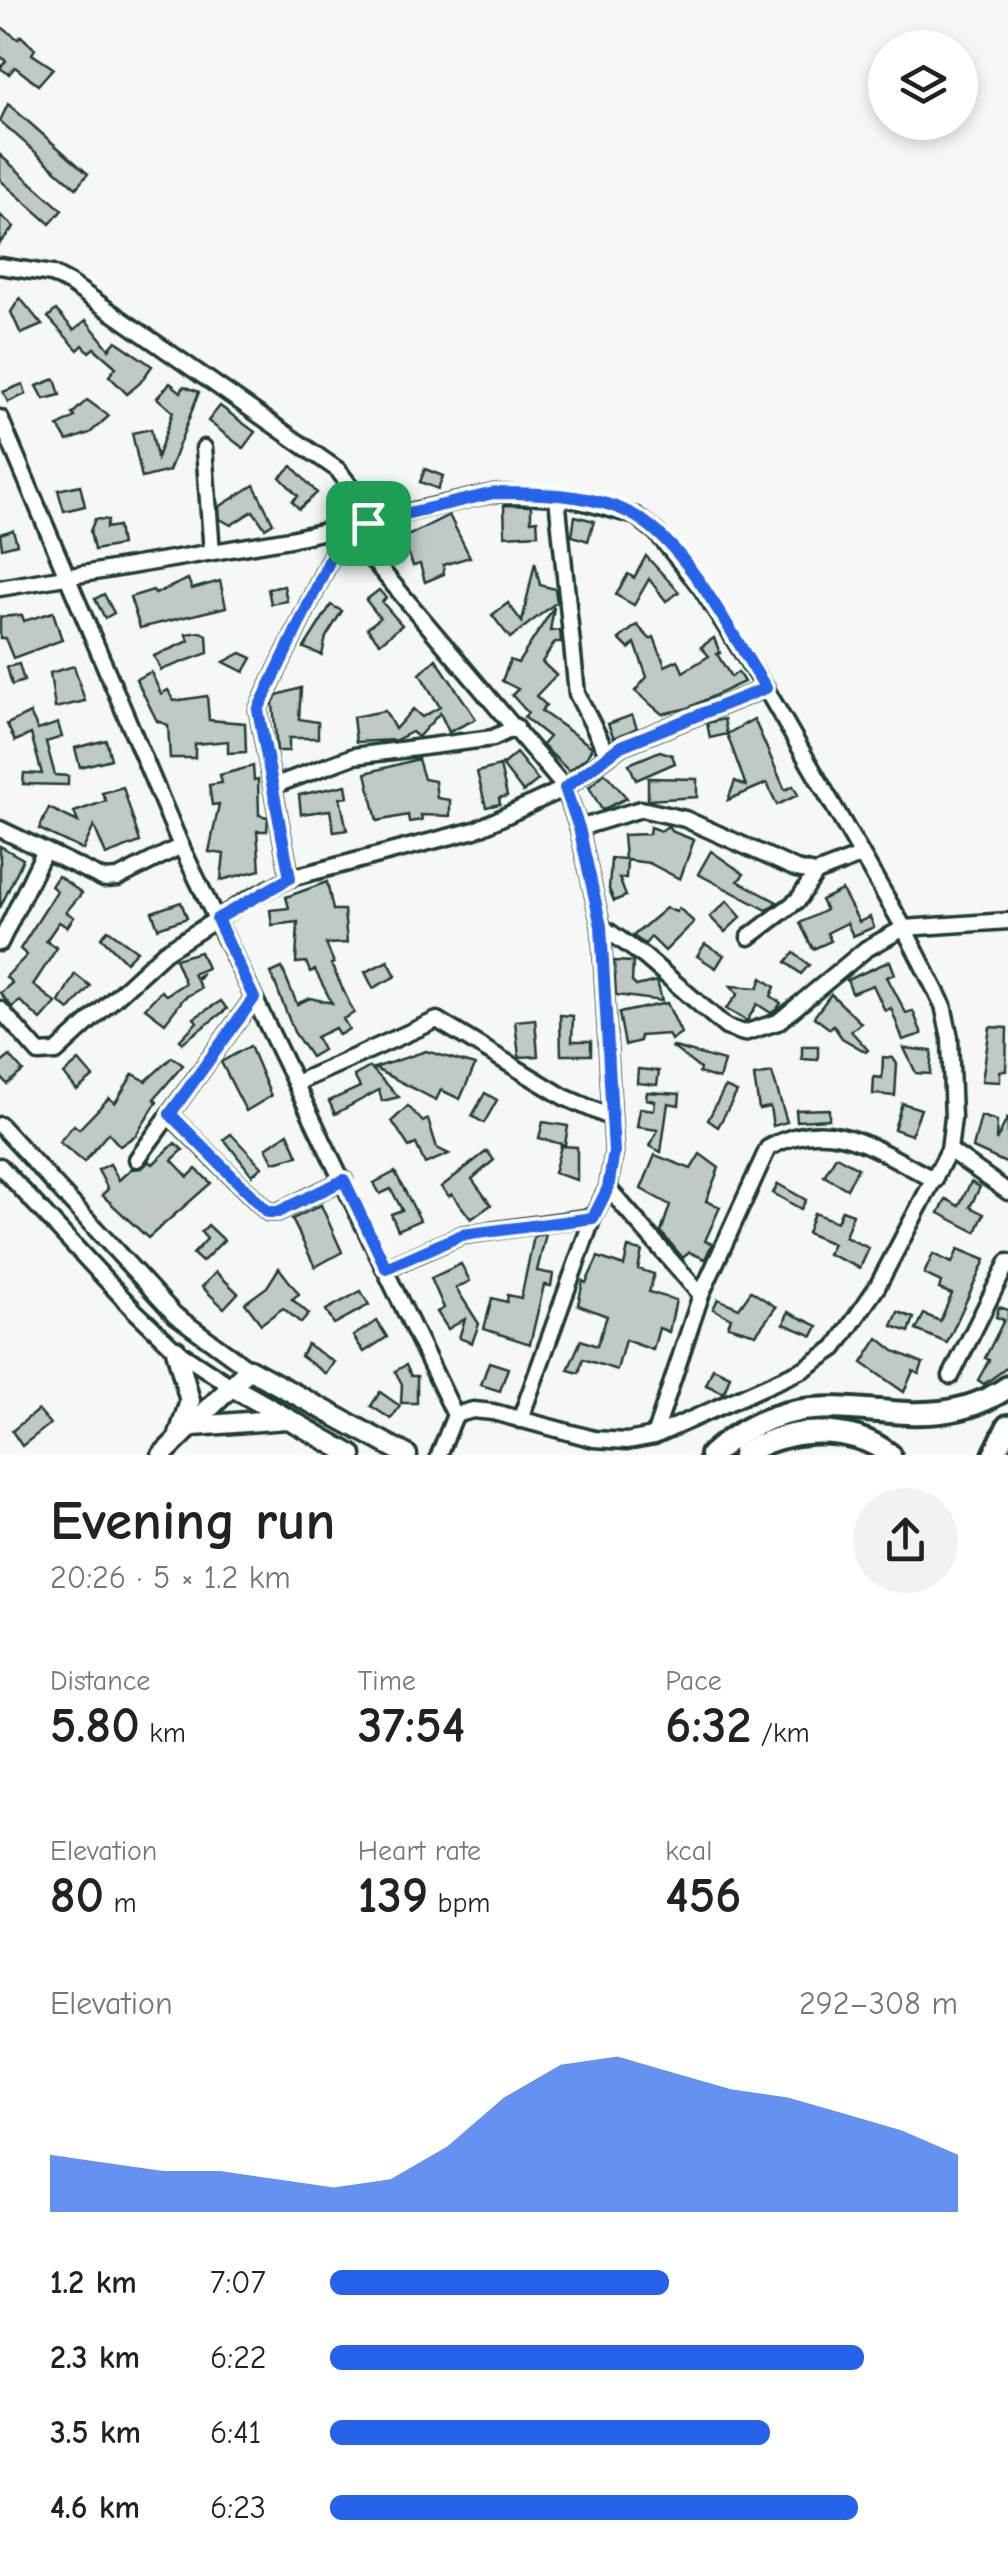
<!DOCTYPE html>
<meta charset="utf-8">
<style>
body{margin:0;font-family:"Comic Neue",sans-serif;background:#f2f2f2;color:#222;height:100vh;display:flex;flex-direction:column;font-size:38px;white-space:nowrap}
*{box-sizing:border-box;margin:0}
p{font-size:32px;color:#767676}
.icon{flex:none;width:55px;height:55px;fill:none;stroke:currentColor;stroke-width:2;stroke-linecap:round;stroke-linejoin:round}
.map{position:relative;height:1455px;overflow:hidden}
.drawer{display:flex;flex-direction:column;background:#fff;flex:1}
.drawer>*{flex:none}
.fabs{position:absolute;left:868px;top:30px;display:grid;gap:20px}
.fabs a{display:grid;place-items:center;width:110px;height:110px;border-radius:50%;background:#fff;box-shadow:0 5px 15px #0003;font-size:50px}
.pin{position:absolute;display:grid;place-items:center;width:85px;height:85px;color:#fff;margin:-42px;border-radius:20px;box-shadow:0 5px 15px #0006}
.round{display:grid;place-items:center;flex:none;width:105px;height:105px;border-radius:52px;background:#f2f2f2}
.summary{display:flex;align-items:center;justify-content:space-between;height:170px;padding:0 50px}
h1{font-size:55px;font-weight:700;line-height:75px}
.figures{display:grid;grid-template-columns:repeat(3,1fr);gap:15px;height:170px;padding:10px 50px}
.figures div{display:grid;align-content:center}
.figures b{font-size:50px;font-weight:700}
.figures small{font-size:28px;font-weight:400}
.figures p{font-size:28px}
.chart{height:280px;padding:20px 50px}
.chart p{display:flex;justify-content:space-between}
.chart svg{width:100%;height:180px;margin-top:10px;fill:#2563eb;opacity:.7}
ul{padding:0 50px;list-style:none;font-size:32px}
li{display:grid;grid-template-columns:160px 120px 1fr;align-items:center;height:75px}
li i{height:25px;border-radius:12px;background:#2563eb}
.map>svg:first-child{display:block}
.building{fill:#c0c9c6;stroke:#1f3d34;stroke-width:2.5}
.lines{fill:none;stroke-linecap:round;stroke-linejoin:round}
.minor-casing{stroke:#1f3d34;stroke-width:21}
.major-casing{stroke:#1f3d34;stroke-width:25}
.highway-casing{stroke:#1f3d34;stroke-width:28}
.minor{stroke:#fff;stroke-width:14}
.major{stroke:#fff;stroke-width:18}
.highway{stroke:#fff;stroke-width:20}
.route-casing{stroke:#fff;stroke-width:20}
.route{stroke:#2563eb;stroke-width:12}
</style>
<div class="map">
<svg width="1008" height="1455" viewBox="0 0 1008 1455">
<rect width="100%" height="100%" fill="#f6f7f7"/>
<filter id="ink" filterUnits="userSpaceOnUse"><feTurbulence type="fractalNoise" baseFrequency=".01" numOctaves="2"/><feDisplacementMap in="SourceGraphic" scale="20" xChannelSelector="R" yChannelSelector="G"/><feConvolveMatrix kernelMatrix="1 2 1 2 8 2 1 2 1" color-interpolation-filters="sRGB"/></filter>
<g filter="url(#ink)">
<g class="building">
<polygon points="0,26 18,39 21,36 35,49 32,54 53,68 38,85 15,67 9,74 0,68 6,61 0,56"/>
<polygon points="8,104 88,174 76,188 0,121"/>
<polygon points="0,155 62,210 50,224 0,180"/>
<polygon points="0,215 14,227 0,243"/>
<polygon points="20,298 42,325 21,334 11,312"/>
<polygon points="56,310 74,330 86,320 109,349 116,341 152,366 140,383 127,394 109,376 116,367 94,348 89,352 83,345 78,350 48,317"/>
<polygon points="55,379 60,395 44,399 37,386"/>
<polygon points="170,383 181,392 184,386 199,392 169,471 142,478 132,433 151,429 157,458 173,412 157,398"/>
<polygon points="23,384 26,394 8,402 3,392"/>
<polygon points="87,400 109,416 90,433 67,441 58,426 75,417 72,414"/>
<polygon points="220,406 255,432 243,448 208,421"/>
<polygon points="292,466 317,493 299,509 292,501 298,496 280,477"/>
<polygon points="425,469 443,476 438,489 420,482"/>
<polygon points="80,485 85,506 64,511 58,490"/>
<polygon points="254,485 273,523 265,528 253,511 231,525 220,519 219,507"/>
<polygon points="504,505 531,506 531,521 537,520 538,534 505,536"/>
<polygon points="449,515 470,557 443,565 444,574 425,582 420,564 413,566 408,552 389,563 380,550"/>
<polygon points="575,516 594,521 588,541 572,536"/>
<polygon points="95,519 108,520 106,528 118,526 121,545 94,550 90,531"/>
<polygon points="13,530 17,544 2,548 0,534"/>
<polygon points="646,556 679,592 666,601 649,579 634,605 616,595 628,574 634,578"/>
<polygon points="535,562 540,585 555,589 557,602 510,638 492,615 508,603 522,622"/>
<polygon points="188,579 192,589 220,581 226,607 140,628 130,597 153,590 155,594"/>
<polygon points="284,586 287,601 271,604 268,589"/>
<polygon points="379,590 386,598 382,602 402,625 380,643 367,628 380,618 366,600"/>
<polygon points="104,594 114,613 105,618 95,599"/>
<polygon points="331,605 342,611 326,637 322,655 304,648"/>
<polygon points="554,607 550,631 560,630 561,642 555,642 542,662 556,675 536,696 546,705 541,711 592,747 587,757 569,771 542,745 549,737 524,717 528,713 512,695 518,689 502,681 510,660 518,663"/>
<polygon points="53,612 62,640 13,658 5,638 0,638 0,617 22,615 24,621"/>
<polygon points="637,625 650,639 654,637 665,666 678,660 683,672 709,656 701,647 714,638 720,653 717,654 731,677 738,672 744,682 688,708 662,714 635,691 647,677 635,643 629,649 619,639"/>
<polygon points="201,632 207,635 208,653 161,670 154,656 189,641 186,634"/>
<polygon points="241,653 252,658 244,672 224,662"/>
<polygon points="436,659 476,719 449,732 440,713 418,737 412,732 396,740 356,742 353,717 385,711 395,729 413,709 422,717 440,707 420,674"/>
<polygon points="19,664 24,681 12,685 7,667"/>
<polygon points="74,666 85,701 55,708 50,673"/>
<polygon points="151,672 161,694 168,690 174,701 207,696 209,720 245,723 246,752 228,753 228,741 195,744 195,758 170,758 168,725 157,721 136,679"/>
<polygon points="301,688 299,719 318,722 318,738 289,738 289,751 277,751 273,703 277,695"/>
<polygon points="30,713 38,730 58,723 62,737 46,742 55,775 68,776 68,785 23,784 24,773 42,774 31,734 15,741 7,724"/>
<polygon points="632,715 637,728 614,738 608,724"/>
<polygon points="724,719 727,734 754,719 785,790 793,786 798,795 777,805 767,783 728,800 735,781 746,786 727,734 710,738 707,723"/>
<polygon points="106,740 111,759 80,767 75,748"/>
<polygon points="660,751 672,755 675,763 636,780 629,764"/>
<polygon points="516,753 538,780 523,792 502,765"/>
<polygon points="418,759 424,779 435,781 437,798 450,800 450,816 421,815 422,820 409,822 408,815 377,821 366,773"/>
<polygon points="253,766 254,780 258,779 259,815 268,817 267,831 257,831 260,870 221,880 224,854 209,852 219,804 212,805 209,785 222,783 220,775"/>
<polygon points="500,766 507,796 499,798 500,804 486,807 477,772"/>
<polygon points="605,773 627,798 602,810 589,787"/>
<polygon points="648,778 697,779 697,797 648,800"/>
<polygon points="346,785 348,797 340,798 347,830 334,832 330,810 301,814 299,795"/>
<polygon points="123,787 140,842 106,855 94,826 83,850 39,829 49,808 78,822 74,812 106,801 102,793"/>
<polygon points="668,826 671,831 694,840 680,879 649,863 627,860 626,878 619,878 626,896 614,901 609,889 611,858 625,859 623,835 649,834 650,827 661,831"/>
<polygon points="0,846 23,859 0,908"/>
<polygon points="711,851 744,874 738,881 777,902 767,910 698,874"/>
<polygon points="58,876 82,893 66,912 74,917 67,927 59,922 46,941 57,948 33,985 56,1003 41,1020 20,1001 12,1007 0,993 12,983 6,977 27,955 20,949 57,891 51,886"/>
<polygon points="327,882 333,910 344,910 347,943 326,944 334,963 331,964 354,1013 343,1019 349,1029 339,1035 335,1028 316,1037 323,1050 311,1057 294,1032 271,973 282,968 297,1004 310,998 332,1003 315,970 310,972 306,962 296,963 298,922 272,925 270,910 289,908 286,897"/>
<polygon points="842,890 859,922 870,917 874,927 853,936 847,923 827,933 831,941 813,949 800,923 826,910 821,900"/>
<polygon points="727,901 741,917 725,932 710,917"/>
<polygon points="181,902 187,918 158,928 152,912"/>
<polygon points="666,908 676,912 679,908 694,922 665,951 651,937 645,944 633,936"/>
<polygon points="108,930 137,951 126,962 101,937"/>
<polygon points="705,944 724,955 716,968 697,956"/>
<polygon points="200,952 207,968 193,974 195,978 203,973 197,981 201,988 184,998 165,1023 145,1008 161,991 166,995 185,983 175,959"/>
<polygon points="794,953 809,965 801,974 786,962"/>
<polygon points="388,961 396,976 373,988 365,972"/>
<polygon points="614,961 633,962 632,982 636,986 657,981 662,1001 616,995"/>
<polygon points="890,961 895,974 887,977 906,1013 913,1011 922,1034 903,1040 891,1008 885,1011 873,985 852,993 847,980"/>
<polygon points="75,974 90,986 69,1010 59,1002"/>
<polygon points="762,978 775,987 771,996 781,1003 777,1009 771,1013 757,1004 747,1021 726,1009 738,994 731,986 758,988"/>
<polygon points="831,994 861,1023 851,1031 868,1050 866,1052 842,1038 833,1025 830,1029 814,1017"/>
<polygon points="221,1001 227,1009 182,1043 180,1040 197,1022 194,1018"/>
<polygon points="667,1003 681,1033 671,1040 668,1034 640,1036 640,1041 625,1045 619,1013"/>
<polygon points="560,1015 573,1016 572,1041 591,1041 591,1055 561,1055"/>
<polygon points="535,1019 538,1056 519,1057 515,1021"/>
<polygon points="990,1027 1007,1028 1006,1071 1000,1071 1000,1082 982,1081"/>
<polygon points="250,1046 271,1096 246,1111 221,1062"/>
<polygon points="671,1046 724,1061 719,1079 699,1073 700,1069"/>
<polygon points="802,1046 818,1046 818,1060 802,1059"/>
<polygon points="904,1048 932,1051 930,1074 916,1073"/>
<polygon points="426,1051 475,1065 460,1099 441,1090 436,1100 374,1068"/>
<polygon points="10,1056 23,1071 7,1084 0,1076 0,1064"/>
<polygon points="172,1057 183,1065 154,1099 157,1102 136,1135 120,1146 108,1133 84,1162 59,1142 74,1125 79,1129 109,1098 115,1103 133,1074 146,1081"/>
<polygon points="883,1057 893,1058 897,1064 895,1096 873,1094 874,1077 882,1078"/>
<polygon points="79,1061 93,1077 77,1090 64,1074"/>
<polygon points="370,1067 399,1097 382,1101 379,1090 335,1114 329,1101 360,1087 354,1076"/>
<polygon points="638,1069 659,1071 657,1085 637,1083"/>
<polygon points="772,1073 787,1122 773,1126 770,1107 759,1109 754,1076"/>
<polygon points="725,1087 737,1092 718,1127 708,1120"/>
<polygon points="647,1092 680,1094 679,1105 668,1103 661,1152 650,1146 658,1130 637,1127 640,1108 654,1110 655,1101 646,1099"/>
<polygon points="485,1093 497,1100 484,1123 472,1116"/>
<polygon points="902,1103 921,1109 911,1135 894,1129"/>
<polygon points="408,1106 423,1122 428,1119 437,1148 449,1154 425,1164 416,1144 409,1147 392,1121"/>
<polygon points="829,1109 829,1119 797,1121 796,1110"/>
<polygon points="981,1116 997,1121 996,1141 1008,1117 1008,1164 973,1148"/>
<polygon points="543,1122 568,1126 565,1145 539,1138"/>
<polygon points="288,1133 298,1156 274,1162 266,1148"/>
<polygon points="231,1134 262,1167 252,1175 224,1139"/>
<polygon points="175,1143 183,1150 172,1160 188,1177 196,1169 211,1183 148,1238 102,1195 108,1189 98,1170 110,1164 119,1180 131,1169 142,1168 149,1161 153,1164"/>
<polygon points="561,1146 577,1147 577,1180 554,1173"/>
<polygon points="487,1151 494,1160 472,1179 491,1205 471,1219 452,1194 449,1196 441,1187"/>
<polygon points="700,1154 719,1168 706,1201 720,1207 705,1241 712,1244 705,1259 689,1252 683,1258 661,1232 670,1205 641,1189 655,1155 691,1169"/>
<polygon points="836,1156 858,1168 847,1189 824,1176"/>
<polygon points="395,1172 420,1220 398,1230 391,1214 402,1210 391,1189 380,1194 374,1183"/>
<polygon points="971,1182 980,1187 970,1207 984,1214 976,1232 939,1213 946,1199 959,1206"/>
<polygon points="778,1184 806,1200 801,1209 773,1193"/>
<polygon points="321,1205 342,1252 315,1267 292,1219"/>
<polygon points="842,1210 853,1214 845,1237 869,1248 860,1268 828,1254 833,1244 807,1233 814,1213 837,1222"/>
<polygon points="208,1225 224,1240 202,1262 193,1254 207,1239 201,1232"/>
<polygon points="546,1234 537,1271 553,1274 551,1286 544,1285 530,1344 484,1329 492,1298 507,1302 508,1295 521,1298 534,1236"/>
<polygon points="628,1248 642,1251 638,1269 654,1274 649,1292 676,1300 669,1332 659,1328 653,1350 625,1340 617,1370 583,1359 579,1373 568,1370 581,1340 597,1346 607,1316 578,1305 583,1281 586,1283 598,1257 624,1266"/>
<polygon points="958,1249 985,1260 947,1343 916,1330 924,1314 940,1321 952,1294 939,1289 941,1282 924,1274 933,1254 952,1263"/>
<polygon points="461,1264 470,1281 456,1288 479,1324 472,1343 459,1338 465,1319 448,1329 437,1312 444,1308 431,1278"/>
<polygon points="279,1268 299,1294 292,1299 309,1314 301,1323 283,1308 261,1324 245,1303 267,1287"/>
<polygon points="216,1272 238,1293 224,1308 202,1287"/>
<polygon points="361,1291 369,1305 334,1324 326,1310"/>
<polygon points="751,1291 776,1307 756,1334 728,1326 731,1318 713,1309 718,1299 739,1308"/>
<polygon points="999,1307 1008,1310 1008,1367 984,1384 978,1380 989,1360 985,1358 1004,1320 996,1317"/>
<polygon points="788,1312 818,1326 813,1336 784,1324"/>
<polygon points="898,1312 914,1318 909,1332 892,1326"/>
<polygon points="377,1321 387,1337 364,1352 353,1336"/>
<polygon points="878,1338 894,1351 923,1363 919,1374 913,1371 904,1392 862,1363"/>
<polygon points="307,1344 334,1362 326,1374 301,1356"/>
<polygon points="489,1362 508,1368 500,1391 481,1385"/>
<polygon points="406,1365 411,1376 417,1376 417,1403 401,1403 402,1384 395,1371"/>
<polygon points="713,1368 730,1376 724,1393 706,1385"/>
<polygon points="380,1392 400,1406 391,1419 371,1406"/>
<polygon points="38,1410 50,1424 22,1446 12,1431"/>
</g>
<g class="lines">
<defs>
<g id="minor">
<polyline points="0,266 52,274 71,284 338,470 361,501 368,523"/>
<polyline points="0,418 181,846 455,1415 439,1455"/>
<polyline points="204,448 212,552"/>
<polyline points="557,497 577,694 608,755"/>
<polyline points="335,552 362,551 376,564 565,788 579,828 601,926 614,1152 608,1188 593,1217 520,1420"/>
<polyline points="0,588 290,539 494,493 570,498 636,516 656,532 702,589 770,696 904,928 943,1005 950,1038 953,1118 949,1150 877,1287 835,1348 804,1369 654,1436 627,1441 594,1439 493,1412 473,1410 455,1415"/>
<polyline points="273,786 354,756 493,738 516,727"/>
<polyline points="579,828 641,809 685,819 796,869 816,873 860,856"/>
<polyline points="0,829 104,879 118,878 181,846"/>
<polyline points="290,878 258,710 345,528"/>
<polyline points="601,926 645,957 726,1027 744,1033 778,1022 866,949 904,928 1008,921"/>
<polyline points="749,937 798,900 816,873"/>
<polyline points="0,943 44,852"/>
<polyline points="0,1009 39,1053 56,1052 165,952 247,900 290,878 475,830 565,788 621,746 766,688"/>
<polyline points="296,1083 437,1020 564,1097 610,1117"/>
<polyline points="169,1114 268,1212 278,1212 344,1180"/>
<polyline points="0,1125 175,1315 249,1369"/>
<polyline points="949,1150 1008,1192"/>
<polyline points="137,1159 254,998"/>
<polyline points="0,1166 135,1311 176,1350 234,1388"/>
<polyline points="608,1188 701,1295"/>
<polyline points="387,1268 462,1235 593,1217"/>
<polyline points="951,1376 1008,1262"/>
<path d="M 654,1436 L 701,1295 L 768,1148 C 832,1112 877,1151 935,1180"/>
</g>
<g id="major">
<polyline points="176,1350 190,1401 179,1435"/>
<polyline points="234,1388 352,1455"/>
<polyline points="194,1426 287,1419"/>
<polyline points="162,1455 249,1369 407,1455"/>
</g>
<g id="highway">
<path d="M 711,1455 C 820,1357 908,1455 1008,1387"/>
<path d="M 743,1455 C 782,1427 853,1423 890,1455"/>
<polyline points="994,1455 1008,1426"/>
</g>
</defs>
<use href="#minor" class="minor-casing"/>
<use href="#major" class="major-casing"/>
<use href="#highway" class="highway-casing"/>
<use href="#minor" class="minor"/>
<use href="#major" class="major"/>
<use href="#highway" class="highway"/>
</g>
</g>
<g class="lines" filter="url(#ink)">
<defs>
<path id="route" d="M 494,493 C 538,493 597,493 637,517 C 689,548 733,637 766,688 L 621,746 L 565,788 L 579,828 L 601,926 L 614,1152 L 608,1188 L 593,1218 L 462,1235 L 386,1268 L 344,1180 L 278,1212 L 268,1212 L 170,1114 L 254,998 L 217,919 L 290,878 L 258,710 L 345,528 Z"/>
</defs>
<use href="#route" class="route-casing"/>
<use href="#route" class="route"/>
</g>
</svg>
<div class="fabs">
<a><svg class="icon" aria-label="layers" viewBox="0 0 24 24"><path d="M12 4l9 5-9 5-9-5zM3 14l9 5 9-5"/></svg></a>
</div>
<div class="pin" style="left:368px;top:523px;background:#1e9e55"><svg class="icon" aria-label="arrive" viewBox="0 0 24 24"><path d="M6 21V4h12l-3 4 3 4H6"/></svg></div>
</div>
<section class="drawer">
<div class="summary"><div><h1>Evening run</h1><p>20:26 · 5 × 1.2 km</p></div><a class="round"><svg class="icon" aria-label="share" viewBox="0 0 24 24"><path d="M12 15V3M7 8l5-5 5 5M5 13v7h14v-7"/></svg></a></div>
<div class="figures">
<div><p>Distance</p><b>5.80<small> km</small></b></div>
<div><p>Time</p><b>37:54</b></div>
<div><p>Pace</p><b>6:32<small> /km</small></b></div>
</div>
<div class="figures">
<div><p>Elevation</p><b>80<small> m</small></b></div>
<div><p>Heart rate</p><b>139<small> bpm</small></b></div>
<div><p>kcal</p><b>456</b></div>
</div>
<div class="chart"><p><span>Elevation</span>292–308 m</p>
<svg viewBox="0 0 160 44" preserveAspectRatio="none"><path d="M0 44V30L10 32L20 34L30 34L40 36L50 38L60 36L70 28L80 16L90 8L100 6L110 10L120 14L130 16L140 20L150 24L160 30V44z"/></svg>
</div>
<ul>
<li><b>1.2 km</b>7:07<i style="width:54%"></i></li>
<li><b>2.3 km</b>6:22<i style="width:85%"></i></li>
<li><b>3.5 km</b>6:41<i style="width:70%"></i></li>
<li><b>4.6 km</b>6:23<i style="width:84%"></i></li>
</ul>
</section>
